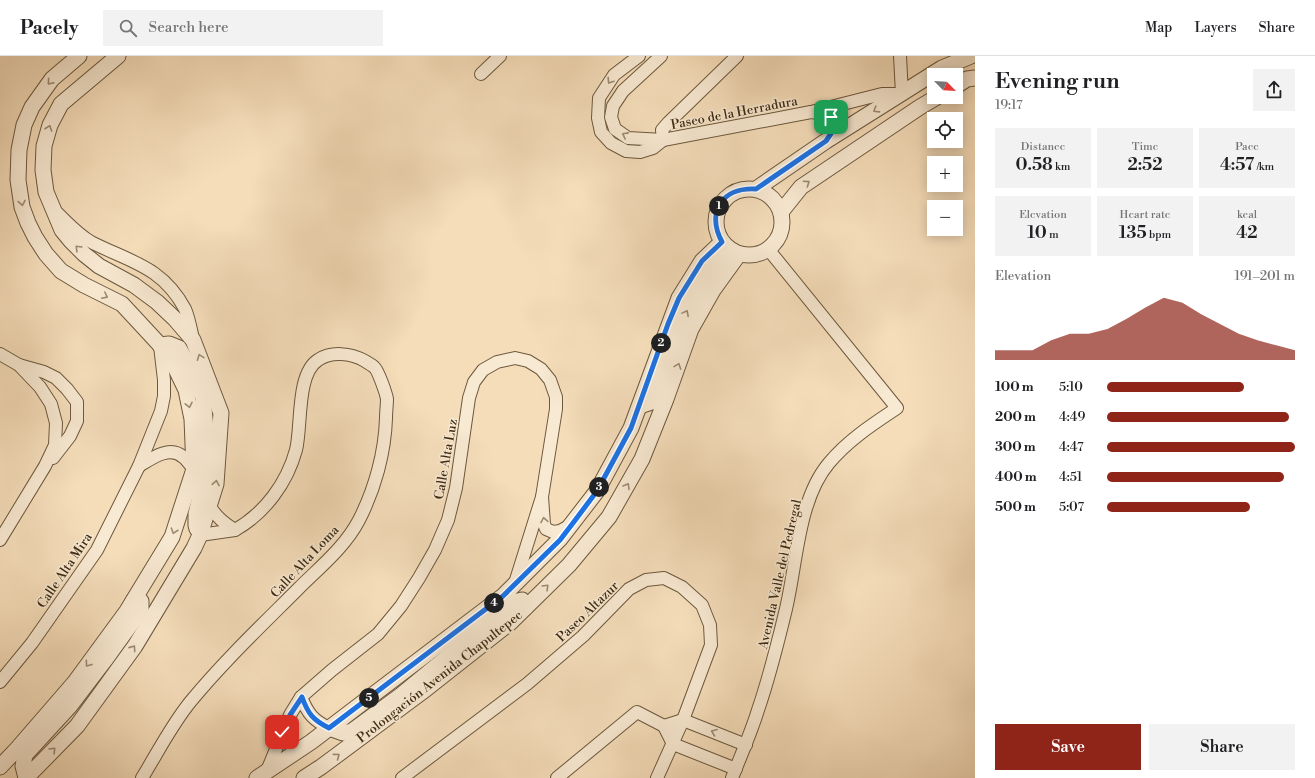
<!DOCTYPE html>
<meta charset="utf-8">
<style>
body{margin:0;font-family:"Libre Bodoni",serif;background:#f2f2f2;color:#202124;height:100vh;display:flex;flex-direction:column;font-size:15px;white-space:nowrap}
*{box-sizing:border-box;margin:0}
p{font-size:13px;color:#757577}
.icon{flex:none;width:22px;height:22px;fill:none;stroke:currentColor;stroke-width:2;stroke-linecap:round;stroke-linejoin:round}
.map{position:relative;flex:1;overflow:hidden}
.details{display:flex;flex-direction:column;background:#fff;width:340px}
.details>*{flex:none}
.needle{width:26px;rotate:114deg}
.fabs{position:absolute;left:927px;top:12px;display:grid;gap:8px}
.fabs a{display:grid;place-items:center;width:36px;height:36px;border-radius:0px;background:#fff;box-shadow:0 2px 10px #0003;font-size:20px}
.pin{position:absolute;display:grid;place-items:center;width:34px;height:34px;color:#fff;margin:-17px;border-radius:8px;box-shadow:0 2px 6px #0006}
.km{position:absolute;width:20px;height:20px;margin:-10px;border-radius:50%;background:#222;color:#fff;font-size:11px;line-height:20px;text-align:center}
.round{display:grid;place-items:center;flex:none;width:42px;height:42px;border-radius:0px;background:#f2f2f2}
.headline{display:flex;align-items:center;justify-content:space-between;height:68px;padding:0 20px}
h1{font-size:22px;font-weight:600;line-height:30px}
.metrics{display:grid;grid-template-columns:repeat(3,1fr);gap:6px;height:68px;padding:4px 20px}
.metrics div{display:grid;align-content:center;border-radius:0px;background:#f2f2f2;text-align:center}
.metrics b{font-size:17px;font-weight:600}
.metrics small{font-size:11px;font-weight:400}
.metrics p{font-size:11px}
.chart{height:112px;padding:8px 20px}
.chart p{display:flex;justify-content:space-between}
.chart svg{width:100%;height:72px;margin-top:4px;fill:#8f2418;opacity:.7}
.button{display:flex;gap:8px;margin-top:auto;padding:8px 20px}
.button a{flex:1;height:46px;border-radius:0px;background:#8f2418;color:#fff;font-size:16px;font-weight:600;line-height:46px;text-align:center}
.button a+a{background:#f2f2f2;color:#202124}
ul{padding:0 20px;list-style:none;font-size:13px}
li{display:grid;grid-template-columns:64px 48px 1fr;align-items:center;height:30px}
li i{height:10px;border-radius:5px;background:#8f2418}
header{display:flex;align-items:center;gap:24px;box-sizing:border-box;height:56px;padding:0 20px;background:#fff;border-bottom:1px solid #e0e0e0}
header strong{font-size:19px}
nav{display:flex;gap:22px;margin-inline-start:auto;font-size:14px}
.search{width:280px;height:36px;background:#f2f2f2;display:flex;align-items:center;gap:10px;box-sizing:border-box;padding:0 14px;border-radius:0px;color:#757577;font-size:15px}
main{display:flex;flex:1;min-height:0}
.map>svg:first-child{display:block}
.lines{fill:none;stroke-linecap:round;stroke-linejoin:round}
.minor-casing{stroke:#6c583d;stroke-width:14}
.tertiary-casing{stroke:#6c583d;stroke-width:17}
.minor{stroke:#f8e9d2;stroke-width:12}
.tertiary{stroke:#f8e9d2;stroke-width:15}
.oneway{stroke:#9c8a72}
.route-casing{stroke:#fff;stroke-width:8}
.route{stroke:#1a73e8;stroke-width:5}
.labels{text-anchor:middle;stroke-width:3;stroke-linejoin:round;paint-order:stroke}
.street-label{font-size:13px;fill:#3f2b13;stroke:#f8e9d2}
</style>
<header>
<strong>Pacely</strong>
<div class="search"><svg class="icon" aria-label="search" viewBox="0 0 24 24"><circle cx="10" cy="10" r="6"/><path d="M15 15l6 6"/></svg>Search here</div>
<nav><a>Map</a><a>Layers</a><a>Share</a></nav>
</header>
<main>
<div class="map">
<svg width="975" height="722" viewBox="0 0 975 722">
<rect width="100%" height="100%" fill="#f5ddba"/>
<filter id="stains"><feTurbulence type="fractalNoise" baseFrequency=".005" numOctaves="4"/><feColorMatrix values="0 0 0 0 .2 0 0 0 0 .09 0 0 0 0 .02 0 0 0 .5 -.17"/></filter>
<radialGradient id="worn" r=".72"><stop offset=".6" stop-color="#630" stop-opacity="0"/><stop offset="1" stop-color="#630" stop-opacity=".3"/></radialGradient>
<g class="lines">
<defs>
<g id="minor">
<polyline points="639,0 614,19 599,42 598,62 601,76 611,87 626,95 640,96 653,92 663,84"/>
<polyline points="661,0 623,35 613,50 611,61 615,73 628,82 663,84 811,56"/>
<polyline points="481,18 500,0"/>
<path d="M 828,83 L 836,70 C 833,58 821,58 811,56 L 882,38 L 902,38 L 900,0"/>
<polyline points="663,84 662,74 668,67 737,0"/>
<path d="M 56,156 C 67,166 77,178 91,186 C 130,206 162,210 185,253 C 189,262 191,274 193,283"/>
<polyline points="0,298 19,309 40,331 51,348 56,367 55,389 45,410 0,484"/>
<polyline points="19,309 44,316 56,322 67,333 77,346 77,365 70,380 53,402"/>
<path d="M 139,410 C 152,402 170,389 183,401 C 187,404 190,409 194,413"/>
<path d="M 200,479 L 235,474 C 224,467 216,461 209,449"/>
<polyline points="515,527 542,441 544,468 546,473 553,476 560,475 571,469"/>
<polyline points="0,626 32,587 97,494 139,410 161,355 164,340 164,324 160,290"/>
<polyline points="301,641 332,614 378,578 401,550 419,522 435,494 448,464 456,432 469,342 474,326 483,314 497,306 515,302 528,305 541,313 550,324 556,341 556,353 542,441"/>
<polyline points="736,713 673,688 664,670 683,664 746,689"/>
<path d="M 267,715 L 290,659 L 301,641 C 308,658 313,664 329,672"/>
<path d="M 142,722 C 158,696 172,668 191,645 C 224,605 262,569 299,532 C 320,511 345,491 359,464 C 375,433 385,396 386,362 C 386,355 387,349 387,343 C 386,337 378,314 374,311 C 372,309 368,307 365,305 C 351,297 331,295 318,304 C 296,318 302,371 296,394 C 287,427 265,457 235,474"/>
<polyline points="402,722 527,628 583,580 629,533 646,524 664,522 682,531 702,549 710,569 711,589 683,664 657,722"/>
<polyline points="557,722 637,656 664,670"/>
<path d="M 732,722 C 741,699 751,677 758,654 C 769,622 777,590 785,557 C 797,510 797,445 829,407 C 848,384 873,368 897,352 L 768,193"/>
</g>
<g id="tertiary">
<polyline points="956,30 967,23 975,22"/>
<circle cx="749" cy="166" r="33"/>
<polyline points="756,133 826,85 942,12 971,0"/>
<polyline points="781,156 801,131 920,51 937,41"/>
<polyline points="160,289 169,288 179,292 192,316 203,341 207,384 205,419 196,458 196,469 197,473"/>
<polyline points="640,350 652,346 674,280 686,256 706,221 716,206 729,193"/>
<polyline points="329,672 343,677 352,675 401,639 514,546 522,544 526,551"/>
<polyline points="0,711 17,693 75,626 127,555 172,481 194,413 192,363 186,334 175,311 160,289 122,248 84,229 61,215 46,198 35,181 28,167 22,151 18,124 19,94 24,69 32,51 52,23 79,0"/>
<polyline points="26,722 77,670 135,590 194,492 200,479 216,428 221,357 193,284 175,263 157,246 134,229 99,210 84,198 71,185 62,174 46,136 43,114 44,90 50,69 61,48 118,0"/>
<polyline points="26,722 23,710 25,699 70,650 105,604 141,554 141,545 139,543 133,545"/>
<polyline points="257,722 311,686 503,540 560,483 597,435 631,372 679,242 702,205 722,186"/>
<polyline points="304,722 321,711 422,636 511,566 569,509 609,461 642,403 666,343 691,273 713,234 739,198"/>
</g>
</defs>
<use href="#minor" class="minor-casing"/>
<use href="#tertiary" class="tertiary-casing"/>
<use href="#minor" class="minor"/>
<use href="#tertiary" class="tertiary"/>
</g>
<defs><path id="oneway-chevron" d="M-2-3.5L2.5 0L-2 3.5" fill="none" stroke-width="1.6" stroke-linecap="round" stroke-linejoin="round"/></defs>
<g class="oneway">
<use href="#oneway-chevron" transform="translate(610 25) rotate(123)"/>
<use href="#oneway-chevron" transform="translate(50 26) rotate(130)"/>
<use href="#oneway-chevron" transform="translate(876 54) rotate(148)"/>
<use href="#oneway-chevron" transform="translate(49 72) rotate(-71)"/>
<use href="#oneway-chevron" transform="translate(625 79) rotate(-152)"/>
<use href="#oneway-chevron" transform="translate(807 127) rotate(-34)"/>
<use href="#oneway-chevron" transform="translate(22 147) rotate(80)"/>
<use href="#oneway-chevron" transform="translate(78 192) rotate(-135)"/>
<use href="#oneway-chevron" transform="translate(105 240) rotate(27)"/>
<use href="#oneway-chevron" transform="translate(686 257) rotate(-62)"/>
<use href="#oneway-chevron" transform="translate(200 301) rotate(-111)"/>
<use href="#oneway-chevron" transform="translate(678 310) rotate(-70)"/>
<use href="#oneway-chevron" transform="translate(189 349) rotate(78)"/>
<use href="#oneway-chevron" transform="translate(216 427) rotate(-80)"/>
<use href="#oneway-chevron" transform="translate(627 430) rotate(-60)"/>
<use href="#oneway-chevron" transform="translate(544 464) rotate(-100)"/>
<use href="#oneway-chevron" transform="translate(174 475) rotate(109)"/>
<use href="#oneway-chevron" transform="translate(546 531) rotate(-45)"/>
<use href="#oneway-chevron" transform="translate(133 592) rotate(-55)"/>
<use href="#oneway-chevron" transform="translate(88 608) rotate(126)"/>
<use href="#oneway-chevron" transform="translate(714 676) rotate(-158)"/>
<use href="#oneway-chevron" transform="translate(53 694) rotate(-46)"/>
<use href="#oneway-chevron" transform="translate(337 700) rotate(-37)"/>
</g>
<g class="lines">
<defs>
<path id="route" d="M 282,676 L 290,659 L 302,641 C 308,658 313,664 329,672 L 503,540 L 560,484 L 573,467 L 597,435 L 631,372 L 668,268 L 679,242 L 702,205 L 722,186 C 706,156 722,131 756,133 L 826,85 L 836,70 L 835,66 L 831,61"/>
</defs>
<use href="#route" class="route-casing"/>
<use href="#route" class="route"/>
</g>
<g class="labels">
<g class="street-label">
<text transform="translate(734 56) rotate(-11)" y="5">Paseo de la Herradura</text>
<text transform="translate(445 403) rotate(-80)" y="5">Calle Alta Luz</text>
<text transform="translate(304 505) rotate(-47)" y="5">Calle Alta Loma</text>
<text transform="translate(64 514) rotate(-56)" y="5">Calle Alta Mira</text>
<text transform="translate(779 518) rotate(-77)" y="5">Avenida Valle del Pedregal</text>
<text transform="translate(587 555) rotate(-44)" y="5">Paseo Altazur</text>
<text transform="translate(439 620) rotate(-38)" y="5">Prolongación Avenida Chapultepec</text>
</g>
</g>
<rect width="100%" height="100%" filter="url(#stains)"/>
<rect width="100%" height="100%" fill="url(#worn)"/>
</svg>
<div class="fabs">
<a><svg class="needle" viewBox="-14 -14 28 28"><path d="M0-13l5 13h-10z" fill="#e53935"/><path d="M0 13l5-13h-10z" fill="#757577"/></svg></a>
<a><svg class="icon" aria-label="locate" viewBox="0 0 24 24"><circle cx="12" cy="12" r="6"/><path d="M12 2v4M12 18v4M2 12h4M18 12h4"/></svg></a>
<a>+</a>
<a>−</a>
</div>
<div class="pin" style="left:831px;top:61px;background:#1e9e55"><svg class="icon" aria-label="arrive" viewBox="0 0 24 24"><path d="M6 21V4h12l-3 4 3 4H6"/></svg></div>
<div class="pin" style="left:282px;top:676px;background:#d93025"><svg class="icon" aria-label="check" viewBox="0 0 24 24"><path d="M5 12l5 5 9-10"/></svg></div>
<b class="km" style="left:719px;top:150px">1</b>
<b class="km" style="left:661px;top:287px">2</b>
<b class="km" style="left:599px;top:431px">3</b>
<b class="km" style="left:494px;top:547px">4</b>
<b class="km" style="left:369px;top:642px">5</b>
</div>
<section class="details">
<div class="headline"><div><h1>Evening run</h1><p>19:17</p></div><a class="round"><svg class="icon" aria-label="share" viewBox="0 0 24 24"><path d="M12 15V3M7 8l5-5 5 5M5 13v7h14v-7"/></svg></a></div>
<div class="metrics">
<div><p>Distance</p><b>0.58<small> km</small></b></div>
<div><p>Time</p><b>2:52</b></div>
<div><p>Pace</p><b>4:57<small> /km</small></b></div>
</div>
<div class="metrics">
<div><p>Elevation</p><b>10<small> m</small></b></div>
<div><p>Heart rate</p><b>135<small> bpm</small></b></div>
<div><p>kcal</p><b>42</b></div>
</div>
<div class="chart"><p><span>Elevation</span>191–201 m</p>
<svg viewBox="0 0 160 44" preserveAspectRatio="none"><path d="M0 44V38L10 38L20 38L30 32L40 28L50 28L60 25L70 19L80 12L90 6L100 9L110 16L120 22L130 28L140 32L150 35L160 38V44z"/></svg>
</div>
<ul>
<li><b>100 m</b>5:10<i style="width:73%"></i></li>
<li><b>200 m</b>4:49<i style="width:97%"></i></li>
<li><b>300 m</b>4:47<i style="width:100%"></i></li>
<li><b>400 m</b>4:51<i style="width:94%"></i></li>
<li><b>500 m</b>5:07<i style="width:76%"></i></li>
</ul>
<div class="button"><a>Save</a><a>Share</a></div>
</section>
</main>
